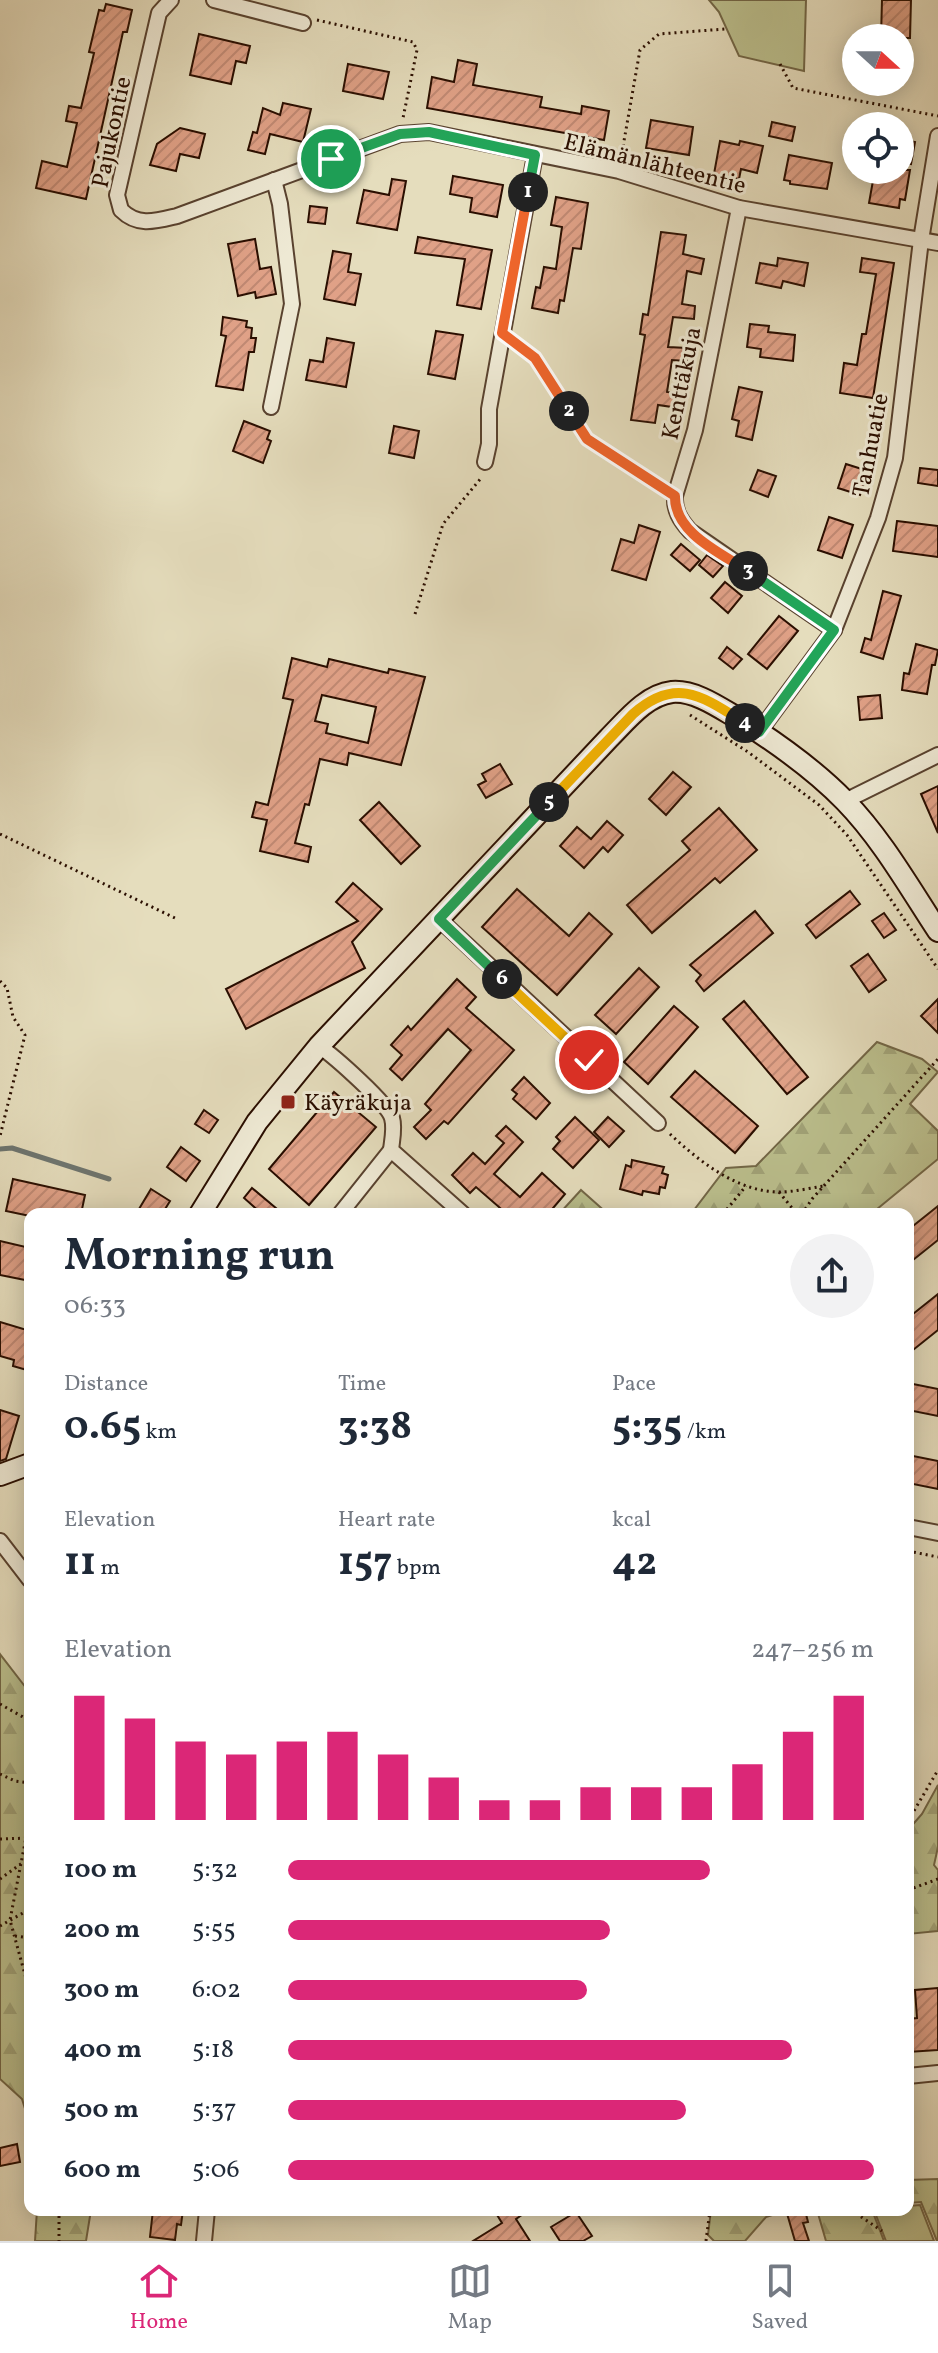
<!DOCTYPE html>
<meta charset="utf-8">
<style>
body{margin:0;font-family:Vollkorn,serif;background:#f2f2f3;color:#1f2937;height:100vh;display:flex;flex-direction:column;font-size:30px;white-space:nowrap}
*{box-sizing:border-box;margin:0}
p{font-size:26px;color:#747a83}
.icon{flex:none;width:44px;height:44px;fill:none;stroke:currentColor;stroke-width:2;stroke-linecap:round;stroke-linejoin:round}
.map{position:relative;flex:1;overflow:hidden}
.side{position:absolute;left:24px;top:1208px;width:890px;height:1008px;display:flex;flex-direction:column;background:#fff;border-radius:16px;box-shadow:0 4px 20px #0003}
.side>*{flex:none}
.needle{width:52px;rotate:111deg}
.tools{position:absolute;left:842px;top:24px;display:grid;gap:16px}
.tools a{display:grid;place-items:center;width:72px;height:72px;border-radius:50%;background:#fff;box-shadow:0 4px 20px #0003;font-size:40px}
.pin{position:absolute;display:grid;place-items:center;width:68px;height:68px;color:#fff;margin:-34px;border:4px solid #fff;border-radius:50%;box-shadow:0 2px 8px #0007}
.km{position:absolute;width:40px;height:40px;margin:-20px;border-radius:50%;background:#222;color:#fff;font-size:22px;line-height:40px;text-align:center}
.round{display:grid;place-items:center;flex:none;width:84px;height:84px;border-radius:42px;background:#f2f2f3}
.summary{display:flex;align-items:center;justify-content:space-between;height:136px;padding:0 40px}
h1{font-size:44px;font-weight:700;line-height:60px}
.metrics{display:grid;grid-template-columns:repeat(3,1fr);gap:12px;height:136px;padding:8px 40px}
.metrics div{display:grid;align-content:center}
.metrics b{font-size:40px;font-weight:700}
.metrics small{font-size:22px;font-weight:400}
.metrics p{font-size:22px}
.chart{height:224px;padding:16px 40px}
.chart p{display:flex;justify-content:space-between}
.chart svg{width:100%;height:144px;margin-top:8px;stroke:#db2777;stroke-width:6}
ul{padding:0 40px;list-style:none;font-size:26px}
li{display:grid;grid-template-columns:128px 96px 1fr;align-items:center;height:60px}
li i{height:20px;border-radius:10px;background:#db2777}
.dock{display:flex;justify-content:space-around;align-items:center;height:112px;border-top:2px solid #e0e1e3;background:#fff;font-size:22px;color:#747a83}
.dock a{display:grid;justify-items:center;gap:4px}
.dock .active{color:#db2777}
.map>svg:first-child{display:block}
.forest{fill:url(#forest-firs);stroke:#726646;stroke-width:2}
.park{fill:#bbbf8d;stroke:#726646;stroke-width:2}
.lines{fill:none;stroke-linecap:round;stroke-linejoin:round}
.stream{stroke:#6d7570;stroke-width:5}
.building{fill:url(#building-hatch);stroke:#2a0e00;stroke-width:2;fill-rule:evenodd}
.street-casing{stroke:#59422f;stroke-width:18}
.secondary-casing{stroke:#2a0e00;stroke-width:24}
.path{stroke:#2a0e00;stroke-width:3;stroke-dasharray:2 4;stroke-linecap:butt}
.street{stroke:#eee9d4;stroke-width:14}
.secondary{stroke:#eee9d4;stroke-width:20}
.split-1-casing{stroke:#fff;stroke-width:16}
.split-2-casing{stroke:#fff;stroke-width:16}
.split-3-casing{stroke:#fff;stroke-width:16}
.split-4-casing{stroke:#fff;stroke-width:16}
.split-5-casing{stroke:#fff;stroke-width:16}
.split-6-casing{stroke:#fff;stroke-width:16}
.split-7-casing{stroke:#fff;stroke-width:16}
.split-1{stroke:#22a559;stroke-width:10}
.split-2{stroke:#f0652b;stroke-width:10}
.split-3{stroke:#f0652b;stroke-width:10}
.split-4{stroke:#22a559;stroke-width:10}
.split-5{stroke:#f5b400;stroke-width:10}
.split-6{stroke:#22a559;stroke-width:10}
.split-7{stroke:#f5b400;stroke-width:10}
.poi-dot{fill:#8f2418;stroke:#eee9d4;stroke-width:3}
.labels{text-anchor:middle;stroke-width:6;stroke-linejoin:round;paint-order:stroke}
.street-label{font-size:24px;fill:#2a0e00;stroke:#eee9d4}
.poi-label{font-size:24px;fill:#2a0e00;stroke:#eee9d4;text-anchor:start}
</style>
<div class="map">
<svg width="938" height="2241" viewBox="0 0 938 2241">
<defs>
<pattern id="forest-firs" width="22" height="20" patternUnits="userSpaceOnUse" patternTransform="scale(2)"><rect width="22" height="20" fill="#bbbf8d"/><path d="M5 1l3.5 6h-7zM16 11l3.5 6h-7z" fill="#a1a378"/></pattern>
<pattern id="building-hatch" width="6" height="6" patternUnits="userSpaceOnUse" patternTransform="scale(2)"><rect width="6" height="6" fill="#e0a187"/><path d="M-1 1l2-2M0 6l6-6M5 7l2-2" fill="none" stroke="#c08973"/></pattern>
</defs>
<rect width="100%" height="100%" fill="#e5ddbd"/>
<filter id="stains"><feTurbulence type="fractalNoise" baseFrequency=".0025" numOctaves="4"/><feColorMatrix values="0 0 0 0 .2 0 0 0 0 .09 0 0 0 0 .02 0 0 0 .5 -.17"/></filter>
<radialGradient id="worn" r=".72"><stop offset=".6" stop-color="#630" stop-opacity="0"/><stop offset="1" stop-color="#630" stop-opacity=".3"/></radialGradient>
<g class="forest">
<polygon points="877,1042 922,1059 938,1072 910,1104 938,1131 938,1159 871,1214 691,1214 726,1168 756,1166"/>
<polygon points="581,1190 608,1214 559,1214"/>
<polygon points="0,1654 30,1693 30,2125 22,2099 0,2079"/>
<polygon points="938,1785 938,1847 934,1865 938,1870 938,1931 908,1934 908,1830 922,1814"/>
<polygon points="938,2179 938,2241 937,2241 921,2202 908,2203 908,2180"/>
<polygon points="37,2210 91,2210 86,2241 35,2241"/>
<polygon points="711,2210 788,2210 766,2217 745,2241 714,2241 708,2235"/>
<polygon points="817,2210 872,2210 884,2241 826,2241"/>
</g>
<g class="park">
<polygon points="709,0 806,0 804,71 739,56 719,12"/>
<polygon points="920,2205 934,2241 886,2241 874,2210 908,2210 908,2206"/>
</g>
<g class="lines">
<polyline class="stream" points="0,1149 12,1148 109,1179"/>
</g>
<g class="building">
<polygon points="882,0 911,0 910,38 881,38"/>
<polygon points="106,4 132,10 127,32 123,32 86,199 36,188 42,161 67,167 77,123 66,121 69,106 81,108 94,53 89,52 99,10 104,11"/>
<polygon points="199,34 250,46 246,63 236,61 231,84 190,75"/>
<polygon points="458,60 477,64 473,85 542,97 540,107 581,114 582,106 609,111 604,140 427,108 432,77 454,82"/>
<polygon points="348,64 389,72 383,99 343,91"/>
<polygon points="283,103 311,109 303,142 270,134 265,154 248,150 253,132 257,133 263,108 280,115"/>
<polygon points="651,120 693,127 689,155 646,148"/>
<polygon points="772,122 795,127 792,141 769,136"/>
<polygon points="180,128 205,134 199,158 180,154 176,171 150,165 157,144"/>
<polygon points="900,139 915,142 911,164 900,162"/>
<polygon points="720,141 739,145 740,141 763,146 757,173 741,169 739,179 714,174"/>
<polygon points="789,155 832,163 827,189 790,184 790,181 784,180"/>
<polygon points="884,170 910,170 905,200 900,199 899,208 869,203 874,175 883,177"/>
<polygon points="453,176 503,185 497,217 470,212 472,198 450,194"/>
<polygon points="392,179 406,181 397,230 357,223 364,190 389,195"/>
<polygon points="556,197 588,203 581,249 573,248 564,301 560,300 558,313 532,308 536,287 540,288 544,267 556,269 562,227 551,225"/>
<polygon points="310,206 327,208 325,224 308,222"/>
<polygon points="661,232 686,235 683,254 704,259 701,274 687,271 682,304 695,306 694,319 673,317 668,347 687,348 687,361 672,360 667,392 680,394 679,408 658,405 655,423 631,420 645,335 640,334 643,314 648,315"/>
<polygon points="418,237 492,250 481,309 457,305 465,259 415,253"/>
<polygon points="255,239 260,269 271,267 276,294 256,298 255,292 238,296 228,244"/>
<polygon points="333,251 351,254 348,272 361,274 355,305 324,299"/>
<polygon points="778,258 808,263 804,286 783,281 781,288 756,283 760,263 777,266"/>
<polygon points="862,258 894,263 873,398 840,393 844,363 857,365 862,334 866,334 876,274 860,272"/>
<polygon points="223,317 247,321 246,327 252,328 251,338 256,338 254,352 249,352 243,390 216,386 226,336 221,335"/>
<polygon points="750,324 769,326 768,332 795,335 793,361 760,357 761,349 747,347"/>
<polygon points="436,331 463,335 455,379 428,374"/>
<polygon points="327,338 354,343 346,387 306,380 310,360 323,362"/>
<polygon points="739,387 762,392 752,440 736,436 739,421 732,419"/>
<polygon points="244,421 270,431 267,439 271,441 263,463 233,451"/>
<polygon points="394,426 419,431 414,458 389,453"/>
<polygon points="846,464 868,471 860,495 838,488"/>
<polygon points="920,468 938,470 938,486 918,483"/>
<polygon points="758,470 776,476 768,497 750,490"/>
<polygon points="829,517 853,525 842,558 818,550"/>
<polygon points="897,521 938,526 938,557 893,551"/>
<polygon points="639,525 660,532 646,580 612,570 621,539 634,543"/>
<polygon points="681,544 700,560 690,571 671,555"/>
<polygon points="707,555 723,566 713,577 699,565"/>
<polygon points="725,582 742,596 728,613 711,598"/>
<polygon points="883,591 901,596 883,659 861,652 865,638 871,640"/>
<polygon points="779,616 798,631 767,669 748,654"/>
<polygon points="916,644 938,650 935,665 932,665 927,694 902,690 904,673 909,674"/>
<polygon points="727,647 742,659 733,669 719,658"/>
<path d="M 292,658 L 327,667 L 329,659 L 388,673 L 389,669 L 425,677 L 401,765 L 349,753 L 347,765 L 320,759 L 309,805 L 305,804 L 295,843 L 311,847 L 308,862 L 260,851 L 267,820 L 252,817 L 256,802 L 268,805 L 293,700 L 283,698 ZM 322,695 L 376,707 L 368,743 L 326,733 L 328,724 L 315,721 Z"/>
<polygon points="880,695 882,718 860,720 858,697"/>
<polygon points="500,764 512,784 486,798 478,785 486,781 482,774"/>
<polygon points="673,772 691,787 666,815 649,799"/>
<polygon points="938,786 938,833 921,794"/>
<polygon points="379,802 420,846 401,864 360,820"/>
<polygon points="719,808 757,850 720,883 715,878 652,933 627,905 690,850 682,841"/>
<polygon points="607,821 623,835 608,852 603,847 584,868 560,846 577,827 591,839"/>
<polygon points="353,883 382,909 352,942 365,968 246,1029 226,989 358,921 336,902"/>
<polygon points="517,889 569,936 589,913 612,934 557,995 482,927"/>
<polygon points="850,891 860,904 816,938 806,925"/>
<polygon points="755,911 773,933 704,991 696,981 701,975 690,965"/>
<polygon points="884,913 896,930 884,938 872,921"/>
<polygon points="868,954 886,980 869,992 851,966"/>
<polygon points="639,968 659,987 616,1034 595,1015"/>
<polygon points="457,979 476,997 466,1008 514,1050 448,1124 444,1121 426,1139 414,1127 431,1110 425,1104 471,1050 448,1029 402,1080 390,1069 402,1055 391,1045 408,1026 411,1030"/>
<polygon points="938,999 938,1033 921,1016"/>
<polygon points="744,1001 808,1077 787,1094 723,1019"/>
<polygon points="674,1006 698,1027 648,1084 624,1062"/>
<polygon points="695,1071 758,1126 735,1153 671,1097"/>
<polygon points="524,1077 550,1103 536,1119 513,1099 517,1094 512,1090"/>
<polygon points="334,1092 376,1127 309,1205 269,1169"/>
<polygon points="204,1110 218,1120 209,1133 195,1124"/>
<polygon points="575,1117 599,1140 573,1168 553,1149 560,1141 556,1137"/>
<polygon points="608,1117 624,1131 609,1147 594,1132"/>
<polygon points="506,1126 523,1142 494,1174 520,1197 542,1173 565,1194 548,1214 507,1214 476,1187 470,1193 452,1175 473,1153 485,1164 504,1143 496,1136"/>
<polygon points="181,1147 200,1161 186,1181 167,1167"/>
<polygon points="632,1160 664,1167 662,1173 668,1175 665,1188 660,1187 659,1194 643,1191 642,1195 620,1189 626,1165 631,1167"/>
<polygon points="13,1179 85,1195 81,1214 30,1214 30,1216 6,1211"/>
<polygon points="252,1188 283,1214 262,1214 244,1198"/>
<polygon points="151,1189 170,1201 162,1214 136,1214"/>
<polygon points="938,1206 938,1240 908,1264 908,1230"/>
<polygon points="0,1241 30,1248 30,1281 0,1275"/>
<polygon points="938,1294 938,1330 908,1354 908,1318"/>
<polygon points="0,1322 30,1331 30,1371 13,1366 14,1360 0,1356"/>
<polygon points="908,1383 938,1389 938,1416 908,1410"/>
<polygon points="0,1410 19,1416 6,1459 0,1461"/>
<polygon points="908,1455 938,1461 938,1489 908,1483"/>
<polygon points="938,1988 938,2050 908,2052 908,2019 917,2018 915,1990"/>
<polygon points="17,2144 20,2162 0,2166 0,2148"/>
<polygon points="153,2210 183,2210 181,2225 177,2224 175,2240 150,2237"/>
<polygon points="494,2210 529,2210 516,2219 530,2241 473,2241 502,2223"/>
<polygon points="786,2210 805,2210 808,2222 803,2223 809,2241 795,2241"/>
<polygon points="576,2212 592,2236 583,2241 560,2241 551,2227"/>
</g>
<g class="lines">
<defs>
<g id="street">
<path d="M 171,0 L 159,13 L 117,195 L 121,210 C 138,227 156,221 177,216 L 400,134 L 429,132 L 619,171 L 739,208 L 938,243"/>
<polyline points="214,0 303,23"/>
<path d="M 739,208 L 695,430 L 675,496 C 674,510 680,520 690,531 L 834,630"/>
<polyline points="271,407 292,304 280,204 274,180"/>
<polyline points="485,462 489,444 489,409 535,155"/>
<polyline points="759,732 834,630 878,518 895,458 921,240 938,136"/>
<polyline points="845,801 938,755"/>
<polyline points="439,919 658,1123"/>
<path d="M 319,1046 C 334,1056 388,1104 392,1118 C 395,1128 392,1140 391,1150 L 463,1214"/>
<polyline points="340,1214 391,1150"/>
<polyline points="908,1527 938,1533"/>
<polyline points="0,1541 30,1580"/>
<polyline points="908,2076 938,2073"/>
<polyline points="204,2241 207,2210"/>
</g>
<g id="secondary">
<path d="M 200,1214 L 257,1122 L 319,1046 L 609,738 C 626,721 646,695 672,692 C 695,690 720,708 739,719 C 777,743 814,769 845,801 C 882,839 909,887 938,931"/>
<polyline points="0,1475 30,1464"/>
</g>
</defs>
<use href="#street" class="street-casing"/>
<use href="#secondary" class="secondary-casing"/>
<g class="path">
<polyline points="317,20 413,42 417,50 403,118"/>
<polyline points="780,64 793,88 938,116"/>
<polyline points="621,158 640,50 659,34 725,29"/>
<polyline points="516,344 535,358 587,439 661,487"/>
<polyline points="415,614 443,524 482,477"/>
<polyline points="690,715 748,752 819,805 847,835 938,969"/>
<polyline points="0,834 177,919"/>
<polyline points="0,981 7,988 13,1017 25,1035 0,1136"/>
<path d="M 670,1134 C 699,1161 737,1192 780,1192 C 794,1192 810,1188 824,1186"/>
<polyline points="779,1192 797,1214"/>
<polyline points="723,1214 746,1186"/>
<polyline points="802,1214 812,1199 938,1059"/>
<polyline points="908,1551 938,1557"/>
<polyline points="0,1704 30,1721"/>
<polyline points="0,1774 15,1781 30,1783"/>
<polyline points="30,1817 10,1920 30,1993"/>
<polyline points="908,1821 938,1770"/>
<polyline points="0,1839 30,1838"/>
<polyline points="0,1879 22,1863"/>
<polyline points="908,1890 938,1879"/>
<polyline points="0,1926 30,1909"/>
<polyline points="15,1936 30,1938"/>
<polyline points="59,2210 59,2241"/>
<polyline points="851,2210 882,2231"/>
<polyline points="706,2241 710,2210"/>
</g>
<use href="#street" class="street"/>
<use href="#secondary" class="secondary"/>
</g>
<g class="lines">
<defs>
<polyline id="split-1" points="331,159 400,134 415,133 429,132 535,155 528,192"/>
<polyline id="split-2" points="528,192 502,333 535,358 569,411"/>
<path id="split-3" d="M 569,411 L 587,439 L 675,496 C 674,533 721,553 748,571"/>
<polyline id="split-4" points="745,723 759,732 834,630 748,571"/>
<path id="split-5" d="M 549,802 L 633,714 C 676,676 702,696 745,723"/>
<polyline id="split-6" points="502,979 439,919 549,802"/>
<polyline id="split-7" points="502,979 589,1060"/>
</defs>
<use href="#split-1" class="split-1-casing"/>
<use href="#split-2" class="split-2-casing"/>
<use href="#split-3" class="split-3-casing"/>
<use href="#split-4" class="split-4-casing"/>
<use href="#split-5" class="split-5-casing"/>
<use href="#split-6" class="split-6-casing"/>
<use href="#split-7" class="split-7-casing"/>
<use href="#split-1" class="split-1"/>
<use href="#split-2" class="split-2"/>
<use href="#split-3" class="split-3"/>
<use href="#split-4" class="split-4"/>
<use href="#split-5" class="split-5"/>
<use href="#split-6" class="split-6"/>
<use href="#split-7" class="split-7"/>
</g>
<rect class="poi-dot" x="280" y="1094" width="16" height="16" rx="4"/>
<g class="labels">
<g class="street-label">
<text transform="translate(111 132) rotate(-78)" y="8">Pajukontie</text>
<text transform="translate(655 163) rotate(14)" y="8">Elämänlähteentie</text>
<text transform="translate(681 383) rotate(-78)" y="8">Kenttäkuja</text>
<text transform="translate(870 445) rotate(-79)" y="8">Tanhuatie</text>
</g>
<g class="poi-label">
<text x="304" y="1110">Käyräkuja</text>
</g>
</g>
<rect width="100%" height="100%" filter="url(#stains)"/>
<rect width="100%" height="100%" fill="url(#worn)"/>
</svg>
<div class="tools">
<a><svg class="needle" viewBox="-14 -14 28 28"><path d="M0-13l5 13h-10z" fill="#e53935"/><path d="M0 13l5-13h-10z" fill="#747a83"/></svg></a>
<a><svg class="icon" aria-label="locate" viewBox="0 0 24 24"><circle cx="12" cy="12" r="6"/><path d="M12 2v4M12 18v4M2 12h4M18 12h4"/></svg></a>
</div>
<div class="pin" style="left:331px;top:159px;background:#1e9e55"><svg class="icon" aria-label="arrive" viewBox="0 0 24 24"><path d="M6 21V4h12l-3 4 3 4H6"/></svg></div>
<div class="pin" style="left:589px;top:1060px;background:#d93025"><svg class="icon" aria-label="check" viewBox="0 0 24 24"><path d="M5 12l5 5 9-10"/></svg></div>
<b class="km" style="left:528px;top:192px">1</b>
<b class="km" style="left:569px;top:411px">2</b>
<b class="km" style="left:748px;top:571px">3</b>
<b class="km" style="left:745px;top:723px">4</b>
<b class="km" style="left:549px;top:802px">5</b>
<b class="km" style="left:502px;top:979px">6</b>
<section class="side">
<div class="summary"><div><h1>Morning run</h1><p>06:33</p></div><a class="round"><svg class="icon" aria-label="share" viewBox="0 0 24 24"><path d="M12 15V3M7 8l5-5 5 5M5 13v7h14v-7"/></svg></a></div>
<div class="metrics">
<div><p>Distance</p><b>0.65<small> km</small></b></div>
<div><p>Time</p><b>3:38</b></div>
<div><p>Pace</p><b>5:35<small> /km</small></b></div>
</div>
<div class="metrics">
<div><p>Elevation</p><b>11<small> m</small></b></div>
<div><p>Heart rate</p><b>157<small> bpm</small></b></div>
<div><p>kcal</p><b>42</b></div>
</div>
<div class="chart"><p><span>Elevation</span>247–256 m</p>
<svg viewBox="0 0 160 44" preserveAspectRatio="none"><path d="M5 44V6M15 44V13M25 44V20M35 44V24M45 44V20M55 44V17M65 44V24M75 44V31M85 44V38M95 44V38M105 44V34M115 44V34M125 44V34M135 44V27M145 44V17M155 44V6"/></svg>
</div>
<ul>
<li><b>100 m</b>5:32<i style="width:72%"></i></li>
<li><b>200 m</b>5:55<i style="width:55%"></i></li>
<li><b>300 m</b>6:02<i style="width:51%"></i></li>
<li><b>400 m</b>5:18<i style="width:86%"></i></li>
<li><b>500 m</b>5:37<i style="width:68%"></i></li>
<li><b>600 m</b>5:06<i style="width:100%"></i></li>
</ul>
</section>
</div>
<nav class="dock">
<a class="active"><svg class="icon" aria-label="home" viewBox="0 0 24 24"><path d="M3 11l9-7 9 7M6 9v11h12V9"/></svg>Home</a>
<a><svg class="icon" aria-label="map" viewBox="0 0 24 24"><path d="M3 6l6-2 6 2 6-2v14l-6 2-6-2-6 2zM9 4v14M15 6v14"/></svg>Map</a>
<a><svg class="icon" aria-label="saved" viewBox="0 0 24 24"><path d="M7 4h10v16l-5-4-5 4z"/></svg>Saved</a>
</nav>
